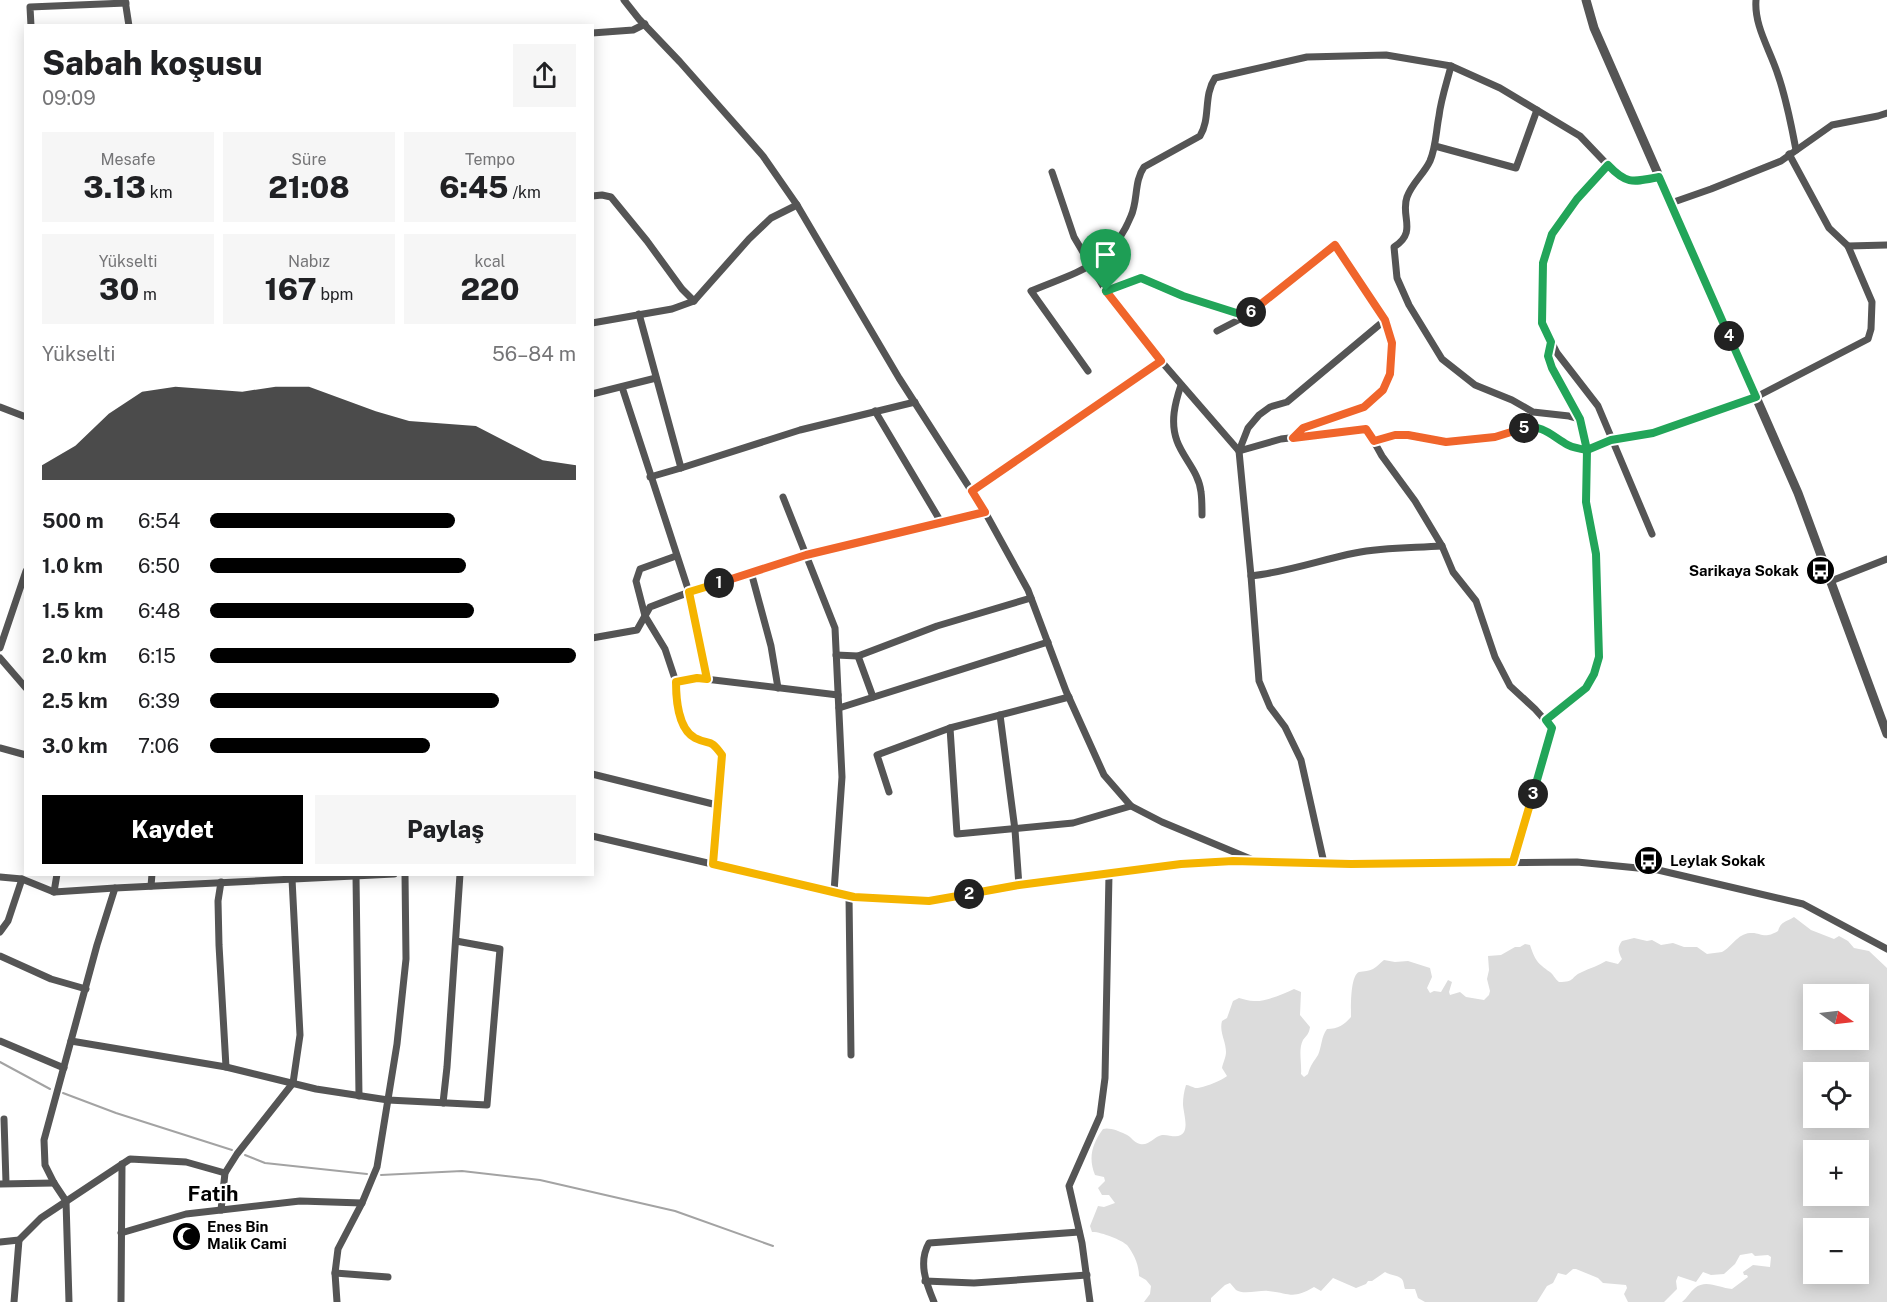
<!DOCTYPE html>
<html lang="tr">
<meta charset="utf-8">
<style>
body{margin:0;font-family:"Public Sans",sans-serif;background:#f6f6f6;color:#202124;height:100vh;display:flex;flex-direction:column;font-size:22px;white-space:nowrap}
*{box-sizing:border-box;margin:0}
p{font-size:20px;color:#757577}
.icon{flex:none;width:33px;height:33px;fill:none;stroke:currentColor;stroke-width:2;stroke-linecap:round;stroke-linejoin:round}
.map{position:relative;flex:1;overflow:hidden}
.drawer{position:absolute;left:24px;top:24px;width:570px;height:852px;display:flex;flex-direction:column;background:#fff;border-radius:0px;box-shadow:0 3px 15px #0003}
.drawer>*{flex:none}
.needle{width:39px;rotate:104deg}
.tools{position:absolute;left:1803px;top:984px;display:grid;gap:12px}
.tools a{display:grid;place-items:center;width:66px;height:66px;border-radius:0px;background:#fff;box-shadow:0 3px 15px #0003;font-size:30px}
.pin{position:absolute;display:grid;place-items:center;width:51px;height:51px;color:#fff;margin:-62px -26px;border-radius:50% 50% 50% 0;rotate:-45deg;box-shadow:0 0 6px #0007}
.pin .icon{rotate:45deg}
.km{position:absolute;width:30px;height:30px;margin:-15px;border-radius:50%;background:#222;color:#fff;font-size:16px;line-height:30px;text-align:center}
.round{display:grid;place-items:center;flex:none;width:63px;height:63px;border-radius:0px;background:#f6f6f6}
.headline{display:flex;align-items:center;justify-content:space-between;height:102px;padding:0 18px}
h1{font-size:33px;font-weight:800;line-height:45px}
.stats{display:grid;grid-template-columns:repeat(3,1fr);gap:9px;height:102px;padding:6px 18px}
.stats div{display:grid;align-content:center;border-radius:0px;background:#f6f6f6;text-align:center}
.stats b{font-size:30px;font-weight:800}
.stats small{font-size:16px;font-weight:400}
.stats p{font-size:16px}
.chart{height:168px;padding:12px 18px}
.chart p{display:flex;justify-content:space-between}
.chart svg{width:100%;height:108px;margin-top:6px;fill:#000;opacity:.7}
.button{display:flex;gap:12px;margin-top:auto;padding:12px 18px}
.button a{flex:1;height:69px;border-radius:0px;background:#000;color:#fff;font-size:24px;font-weight:800;line-height:69px;text-align:center}
.button a+a{background:#f6f6f6;color:#202124}
ul{padding:0 18px;list-style:none;font-size:20px}
li{display:grid;grid-template-columns:96px 72px 1fr;align-items:center;height:45px}
li i{height:15px;border-radius:8px;background:#000}
.map>svg:first-child{display:block}
.green{fill:#dcdcdc;fill-rule:evenodd}
.lines{fill:none;stroke-linecap:round;stroke-linejoin:round}
.stream{stroke:#a3a3a3;stroke-width:2}
.minor{stroke:#555;stroke-width:7}
.tertiary{stroke:#555;stroke-width:9}
.split-1-casing{stroke:#fff;stroke-width:12}
.split-2-casing{stroke:#fff;stroke-width:12}
.split-3-casing{stroke:#fff;stroke-width:12}
.split-4-casing{stroke:#fff;stroke-width:12}
.split-5-casing{stroke:#fff;stroke-width:12}
.split-6-casing{stroke:#fff;stroke-width:12}
.split-7-casing{stroke:#fff;stroke-width:12}
.split-1{stroke:#f0652b;stroke-width:8}
.split-2{stroke:#f5b400;stroke-width:8}
.split-3{stroke:#f5b400;stroke-width:8}
.split-4{stroke:#22a559;stroke-width:8}
.split-5{stroke:#22a559;stroke-width:8}
.split-6{stroke:#f0652b;stroke-width:8}
.split-7{stroke:#22a559;stroke-width:8}
.labels{text-anchor:middle;stroke-width:4.5;stroke-linejoin:round;paint-order:stroke}
.poi-label{font-size:15px;font-weight:bold;fill:#000;stroke:#fff;text-anchor:start}
.district-label{font-size:21px;font-weight:bold;fill:#000;stroke:#fff}
</style>
<div class="map">
<svg width="1887" height="1302" viewBox="0 0 1887 1302">
<rect width="100%" height="100%" fill="#fff"/>
<path class="green" d="M 1794,917 L 1811,930 L 1834,939 L 1839,936 L 1848,941 L 1854,948 L 1869,951 L 1887,968 L 1887,1302 L 1682,1302 C 1687,1298 1690,1292 1695,1288 C 1706,1279 1719,1288 1732,1289 L 1748,1277 L 1747,1275 L 1744,1275 L 1743,1272 L 1753,1265 L 1770,1267 L 1771,1257 L 1768,1255 L 1755,1256 L 1752,1253 L 1740,1255 L 1735,1264 L 1724,1274 L 1711,1275 L 1703,1272 L 1696,1282 L 1678,1276 L 1676,1281 L 1677,1289 L 1664,1302 L 1628,1302 L 1624,1294 L 1627,1288 L 1626,1285 L 1603,1283 L 1598,1278 L 1576,1269 L 1573,1269 L 1566,1275 L 1558,1273 L 1553,1283 L 1547,1286 L 1537,1302 L 1425,1302 L 1418,1298 L 1415,1289 L 1405,1289 C 1404,1287 1404,1284 1403,1281 C 1401,1275 1391,1276 1385,1272 L 1372,1281 L 1368,1281 L 1366,1284 L 1356,1288 L 1333,1278 L 1321,1291 L 1314,1287 C 1292,1300 1290,1293 1268,1291 C 1260,1290 1243,1295 1236,1290 C 1234,1288 1232,1285 1230,1283 L 1225,1285 L 1211,1298 L 1211,1302 L 1144,1302 L 1150,1294 L 1151,1286 L 1146,1280 L 1139,1276 C 1139,1265 1134,1254 1127,1245 C 1122,1240 1099,1231 1092,1232 L 1090,1226 L 1098,1206 L 1104,1207 L 1115,1203 L 1109,1195 L 1102,1195 L 1098,1188 L 1105,1181 L 1104,1177 L 1095,1175 C 1088,1158 1092,1144 1103,1129 C 1109,1127 1119,1131 1125,1134 C 1131,1136 1134,1143 1140,1144 C 1149,1146 1155,1136 1162,1135 C 1169,1134 1179,1140 1184,1132 C 1188,1125 1183,1111 1183,1104 C 1183,1098 1184,1091 1186,1085 C 1189,1085 1192,1087 1195,1088 C 1201,1089 1223,1080 1227,1076 L 1222,1068 C 1223,1063 1226,1057 1226,1052 C 1226,1041 1219,1032 1222,1021 L 1227,1018 L 1233,1001 L 1239,998 C 1244,999 1249,1001 1254,1001 C 1265,1002 1283,994 1294,989 L 1301,992 L 1300,1015 L 1310,1027 C 1309,1034 1307,1035 1303,1040 C 1298,1049 1302,1064 1301,1074 L 1304,1077 L 1308,1074 C 1310,1066 1314,1061 1318,1055 C 1322,1046 1321,1037 1327,1029 C 1338,1029 1344,1025 1351,1017 C 1351,1007 1350,976 1359,972 C 1364,971 1369,971 1373,969 C 1377,967 1381,962 1384,960 L 1395,962 L 1408,961 L 1430,968 L 1432,977 L 1427,988 L 1430,993 L 1434,991 L 1441,992 L 1448,980 L 1452,982 L 1449,992 L 1450,995 L 1460,992 L 1466,997 L 1484,1000 L 1489,995 L 1490,991 L 1487,979 L 1489,970 L 1488,956 L 1501,955 L 1515,947 L 1520,947 L 1525,944 L 1530,945 C 1535,960 1537,963 1550,972 C 1553,974 1555,979 1559,982 C 1576,982 1570,977 1582,972 C 1590,968 1598,966 1606,961 L 1618,964 L 1622,959 C 1618,951 1617,948 1622,941 L 1634,938 L 1647,941 L 1652,940 L 1661,945 L 1673,943 L 1684,947 L 1697,947 L 1707,954 C 1711,953 1718,953 1722,952 C 1732,947 1737,934 1750,933 C 1762,932 1763,940 1778,931 C 1781,921 1786,922 1794,917 ZM 1814,994 L 1858,994 L 1858,1040 L 1814,1040 ZM 1814,1072 L 1858,1072 L 1858,1118 L 1814,1118 ZM 1814,1150 L 1858,1150 L 1858,1196 L 1814,1196 ZM 1814,1228 L 1858,1228 L 1858,1274 L 1814,1274 Z"/>
<g class="lines">
<g class="stream">
<polyline points="0,1062 50,1089"/>
<polyline points="63,1093 116,1113 232,1150"/>
<polyline points="245,1155 265,1163 367,1174"/>
<polyline points="381,1175 462,1171 540,1180 675,1211 773,1246"/>
</g>
<g class="minor">
<polyline points="125,0 129,26"/>
<polyline points="624,0 639,19 680,62 763,156 797,205 899,378 985,512 1028,590 1066,691 1104,775 1131,806 1162,822 1253,860"/>
<path d="M 1756,0 C 1754,25 1769,48 1777,72 C 1786,97 1791,123 1796,150"/>
<polyline points="31,26 30,7 126,3"/>
<polyline points="592,33 633,30 645,24"/>
<path d="M 1451,66 C 1447,82 1441,99 1439,116 C 1436,131 1436,147 1430,161 C 1424,174 1412,183 1407,197 C 1400,216 1418,232 1394,247 L 1397,278 L 1409,305 L 1442,359 L 1475,385 L 1512,400 L 1533,412 L 1569,416 L 1580,419"/>
<polyline points="1435,146 1516,168 1537,110"/>
<polyline points="1608,165 1577,199 1553,234 1543,263 1542,323 1557,353 1598,406 1652,534"/>
<polyline points="1052,172 1074,237 1106,291 1161,361 1239,451"/>
<polyline points="592,196 602,195 611,197 647,241 682,289 694,301"/>
<polyline points="1671,203 1711,189 1781,161 1832,125 1878,116 1887,113"/>
<polyline points="1848,246 1887,245"/>
<polyline points="1106,291 1141,278 1183,296 1246,316"/>
<polyline points="639,314 681,468 800,430 915,402"/>
<polyline points="592,323 672,309 694,301 749,239 771,218 797,205"/>
<polyline points="1217,331 1246,316 1335,245 1385,320 1392,343 1390,374 1383,390 1364,407 1303,428 1293,438"/>
<path d="M 1088,371 L 1031,291 C 1076,272 1111,266 1131,216 C 1138,201 1134,181 1144,167 L 1200,136 C 1211,118 1203,96 1215,78 L 1307,57 L 1386,55 L 1451,66 L 1500,88 L 1580,136 L 1620,178 L 1635,181 L 1659,177"/>
<path d="M 1181,385 C 1175,403 1170,422 1177,441 C 1183,458 1199,472 1201,492 C 1202,499 1202,508 1202,515"/>
<polyline points="622,387 689,592 707,679"/>
<polyline points="592,394 656,378"/>
<polyline points="0,407 26,417"/>
<polyline points="875,411 941,522"/>
<polyline points="1373,441 1395,435 1408,436 1446,442 1495,437 1531,427 1543,429 1570,446 1587,450 1611,440 1653,433 1756,397 1868,339 1871,329 1872,302 1848,246 1829,228 1789,154"/>
<polyline points="1239,451 1281,439 1367,429 1382,456 1415,501 1442,546 1453,572 1476,601 1495,657 1510,686 1535,709 1552,728 1513,862"/>
<polyline points="650,477 681,468"/>
<polyline points="972,491 1161,361"/>
<polyline points="783,497 835,628 842,777 834,892"/>
<polyline points="676,556 640,569 636,581 645,616 665,649 676,682 677,708 688,733 696,738 713,743 722,755 713,864"/>
<polyline points="751,572 771,646 778,688"/>
<path d="M 1251,576 C 1287,572 1320,560 1355,553 C 1384,547 1413,548 1442,546"/>
<polyline points="1831,581 1887,559"/>
<path d="M 592,638 L 637,630 L 650,607 C 758,564 872,539 985,512"/>
<polyline points="0,648 26,571"/>
<polyline points="836,655 858,656 937,626 1031,598"/>
<polyline points="858,656 873,697"/>
<polyline points="0,658 26,688"/>
<polyline points="676,682 697,678 838,695"/>
<polyline points="839,708 1048,642"/>
<polyline points="1000,715 1015,830 1019,886"/>
<polyline points="1546,720 1586,688 1594,674 1599,657 1596,554 1586,502 1587,450 1580,419 1552,368 1548,352 1551,342"/>
<polyline points="950,728 957,834 1073,823 1131,806"/>
<polyline points="0,748 26,755"/>
<polyline points="592,774 717,805"/>
<polyline points="889,792 877,755 950,728 1069,697"/>
<polyline points="592,836 854,897 929,901 1002,888 1181,864 1233,861 1351,864 1577,862 1658,870 1803,904 1887,949"/>
<polyline points="1324,863 1301,760 1285,727 1270,707 1259,681 1251,576 1239,451 1248,428 1259,415 1270,407 1287,402 1385,320"/>
<polyline points="356,876 359,1096"/>
<polyline points="0,877 22,879 54,892 115,888 394,874"/>
<polyline points="221,882 218,901 219,945 226,1067"/>
<polyline points="151,886 152,874"/>
<polyline points="54,892 57,874"/>
<polyline points="849,896 851,1055"/>
<polyline points="0,932 8,921 22,879"/>
<polyline points="0,956 51,979 86,989"/>
<polyline points="0,1041 64,1068"/>
<polyline points="71,1041 226,1067 316,1089 388,1100 487,1105 500,949 456,941"/>
<polyline points="443,1103 447,1067 460,874"/>
<polyline points="4,1119 6,1183"/>
<polyline points="0,1184 54,1183"/>
<polyline points="221,1210 225,1173 237,1154 293,1083 300,1035 292,879"/>
<polyline points="121,1233 186,1214 300,1201 362,1203"/>
<polyline points="0,1242 19,1240 41,1218 130,1159 186,1162 225,1173"/>
<polyline points="335,1273 388,1277"/>
<polyline points="925,1281 974,1283 1087,1275"/>
<polyline points="14,1302 19,1240"/>
<polyline points="69,1302 66,1201 54,1183 45,1165 44,1140 97,945 115,888"/>
<polyline points="121,1302 122,1164"/>
<polyline points="337,1302 335,1273 338,1249 362,1203 377,1167 397,1044 406,959 405,874"/>
<path d="M 934,1302 C 926,1283 918,1262 929,1243 L 1079,1232"/>
<polyline points="1090,1302 1082,1243 1069,1186 1100,1116 1105,1078 1109,874"/>
</g>
<polyline class="tertiary" points="1586,0 1594,28 1798,493 1887,734"/>
</g>
<g class="lines">
<defs>
<polyline id="split-1" points="719,583 806,555 985,512 972,491 1161,361 1106,291"/>
<path id="split-2" d="M 719,583 L 689,592 L 707,679 L 697,678 L 676,682 C 676,698 678,729 695,738 C 711,746 709,737 722,755 L 713,864 L 854,897 L 929,901 L 969,894"/>
<polyline id="split-3" points="969,894 1019,885 1181,864 1233,861 1351,864 1513,862 1533,794"/>
<polyline id="split-4" points="1533,794 1552,728 1546,720 1586,688 1594,674 1599,657 1596,554 1586,502 1587,450 1611,440 1653,433 1756,397 1729,336"/>
<path id="split-5" d="M 1524,428 C 1543,424 1553,437 1568,445 C 1574,448 1580,449 1587,450 L 1580,419 L 1552,368 L 1548,356 L 1551,342 L 1542,323 L 1543,263 L 1552,234 L 1577,199 L 1608,165 C 1627,185 1633,182 1659,177 L 1729,336"/>
<polyline id="split-6" points="1251,312 1335,245 1385,320 1392,343 1390,374 1383,390 1364,407 1303,428 1293,438 1366,429 1374,441 1395,435 1408,435 1446,442 1495,437 1524,428"/>
<polyline id="split-7" points="1106,291 1141,278 1183,296 1246,316 1251,312"/>
</defs>
<use href="#split-1" class="split-1-casing"/>
<use href="#split-2" class="split-2-casing"/>
<use href="#split-3" class="split-3-casing"/>
<use href="#split-4" class="split-4-casing"/>
<use href="#split-5" class="split-5-casing"/>
<use href="#split-6" class="split-6-casing"/>
<use href="#split-7" class="split-7-casing"/>
<use href="#split-1" class="split-1"/>
<use href="#split-2" class="split-2"/>
<use href="#split-3" class="split-3"/>
<use href="#split-4" class="split-4"/>
<use href="#split-5" class="split-5"/>
<use href="#split-6" class="split-6"/>
<use href="#split-7" class="split-7"/>
</g>
<defs>
<symbol id="bus-disc" viewBox="-11 -11 22 22"><circle r="9.5" fill="#000" stroke="#fff"/><path d="M-5-6H5V4H4V6H2V4H-2V6H-4V4H-5ZM-3.5-4V0h7V-4ZM-3.5 1.2v1.5H-2V1.2ZM2 1.2v1.5H3.5V1.2Z" fill="#fff"/></symbol>
<symbol id="mosque-disc" viewBox="-11 -11 22 22"><circle r="9.5" fill="#000" stroke="#fff"/><path d="M3.5-4.9A6 6 0 1 0 3.5 4.9A5 5 0 1 1 3.5-4.9Z" fill="#fff"/></symbol>
</defs>
<g fill-rule="evenodd">
<use href="#bus-disc" x="1804" y="554" width="33" height="33"/>
<use href="#bus-disc" x="1632" y="844" width="33" height="33"/>
<use href="#mosque-disc" x="170" y="1220" width="33" height="33"/>
</g>
<g class="labels">
<g class="poi-label">
<text x="1799" y="576" text-anchor="end">Sarikaya Sokak</text>
<text x="1670" y="866">Leylak Sokak</text>
<text x="207" y="1232">Enes Bin<tspan x="207" dy="17">Malik Cami</tspan></text>
</g>
<g class="district-label">
<text x="213" y="1201">Fatih</text>
</g>
</g>
</svg>
<div class="tools">
<a><svg class="needle" viewBox="-14 -14 28 28"><path d="M0-13l5 13h-10z" fill="#e53935"/><path d="M0 13l5-13h-10z" fill="#757577"/></svg></a>
<a><svg class="icon" aria-label="locate" viewBox="0 0 24 24"><circle cx="12" cy="12" r="6"/><path d="M12 2v4M12 18v4M2 12h4M18 12h4"/></svg></a>
<a>+</a>
<a>−</a>
</div>
<div class="pin" style="left:1106px;top:291px;background:#1e9e55"><svg class="icon" aria-label="arrive" viewBox="0 0 24 24"><path d="M6 21V4h12l-3 4 3 4H6"/></svg></div>
<b class="km" style="left:719px;top:583px">1</b>
<b class="km" style="left:969px;top:894px">2</b>
<b class="km" style="left:1533px;top:794px">3</b>
<b class="km" style="left:1729px;top:336px">4</b>
<b class="km" style="left:1524px;top:428px">5</b>
<b class="km" style="left:1251px;top:312px">6</b>
<section class="drawer">
<div class="headline"><div><h1>Sabah koşusu</h1><p>09:09</p></div><a class="round"><svg class="icon" aria-label="share" viewBox="0 0 24 24"><path d="M12 15V3M7 8l5-5 5 5M5 13v7h14v-7"/></svg></a></div>
<div class="stats">
<div><p>Mesafe</p><b>3.13<small> km</small></b></div>
<div><p>Süre</p><b>21:08</b></div>
<div><p>Tempo</p><b>6:45<small> /km</small></b></div>
</div>
<div class="stats">
<div><p>Yükselti</p><b>30<small> m</small></b></div>
<div><p>Nabız</p><b>167<small> bpm</small></b></div>
<div><p>kcal</p><b>220</b></div>
</div>
<div class="chart"><p><span>Yükselti</span>56–84 m</p>
<svg viewBox="0 0 160 44" preserveAspectRatio="none"><path d="M0 44V38L10 30L20 17L30 8L40 6L50 7L60 8L70 6L80 6L90 11L100 16L110 20L120 21L130 22L140 29L150 36L160 38V44z"/></svg>
</div>
<ul>
<li><b>500 m</b>6:54<i style="width:67%"></i></li>
<li><b>1.0 km</b>6:50<i style="width:70%"></i></li>
<li><b>1.5 km</b>6:48<i style="width:72%"></i></li>
<li><b>2.0 km</b>6:15<i style="width:100%"></i></li>
<li><b>2.5 km</b>6:39<i style="width:79%"></i></li>
<li><b>3.0 km</b>7:06<i style="width:60%"></i></li>
</ul>
<div class="button"><a>Kaydet</a><a>Paylaş</a></div>
</section>
</div>
